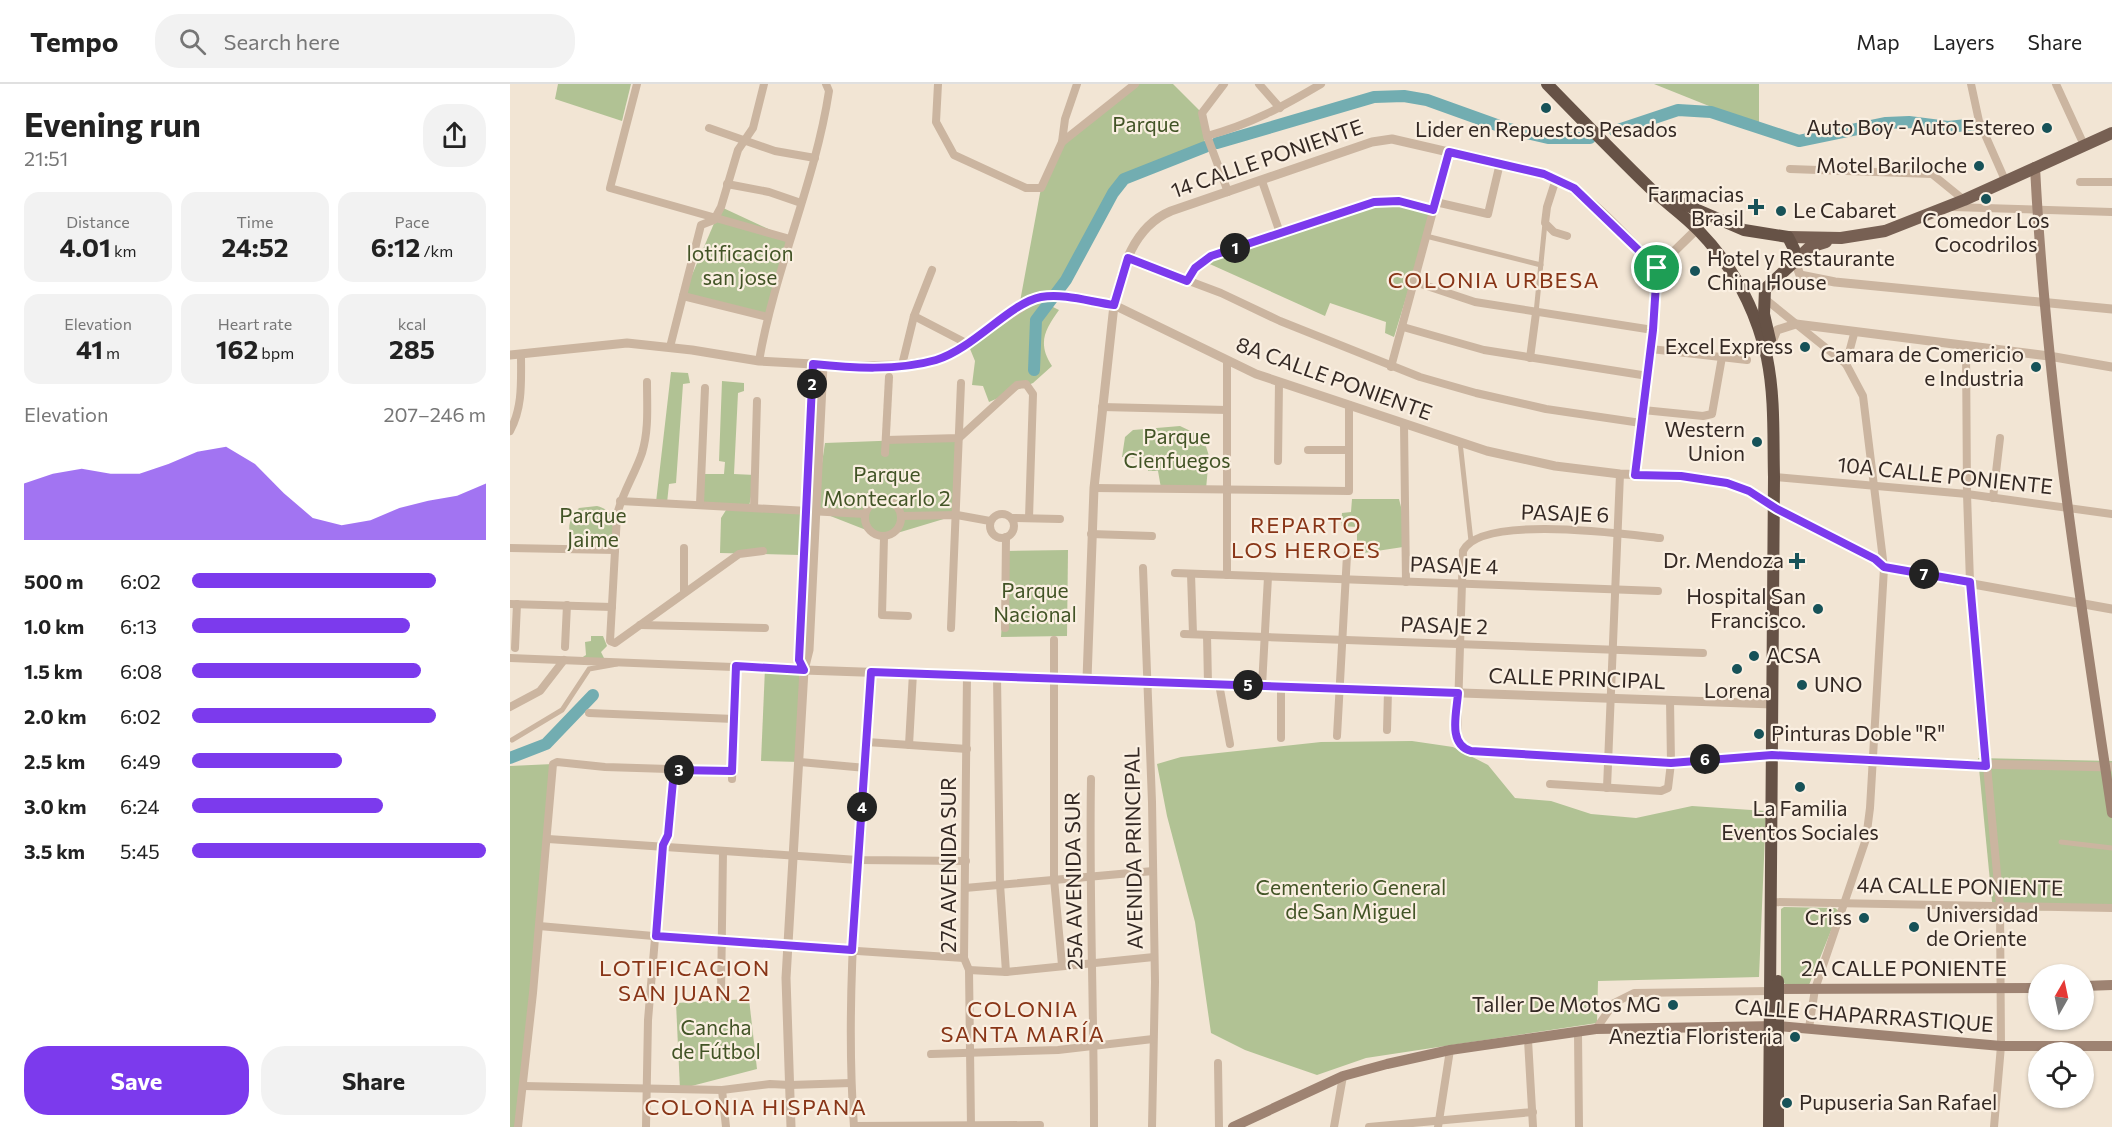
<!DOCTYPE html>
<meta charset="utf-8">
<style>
body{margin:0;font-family:Commissioner,sans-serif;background:#f2f2f2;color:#222;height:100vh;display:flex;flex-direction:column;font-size:22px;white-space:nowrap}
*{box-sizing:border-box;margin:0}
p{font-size:20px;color:#767676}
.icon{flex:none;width:33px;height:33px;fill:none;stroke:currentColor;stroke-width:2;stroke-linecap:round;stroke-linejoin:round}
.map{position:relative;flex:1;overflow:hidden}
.panel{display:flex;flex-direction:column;background:#fff;width:510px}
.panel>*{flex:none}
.needle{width:39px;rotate:9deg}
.tools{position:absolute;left:1518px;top:880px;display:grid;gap:12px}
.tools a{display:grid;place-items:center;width:66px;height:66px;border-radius:50%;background:#fff;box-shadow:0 2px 4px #0004;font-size:30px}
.pin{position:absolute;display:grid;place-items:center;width:51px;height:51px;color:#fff;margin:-26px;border:3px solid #fff;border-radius:50%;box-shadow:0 2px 6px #0007}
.km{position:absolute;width:30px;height:30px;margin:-15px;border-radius:50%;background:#222;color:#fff;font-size:16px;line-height:30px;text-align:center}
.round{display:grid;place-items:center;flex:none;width:63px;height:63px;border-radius:24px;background:#f2f2f2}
.summary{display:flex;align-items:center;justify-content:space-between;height:102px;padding:0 24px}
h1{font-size:33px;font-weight:700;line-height:45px}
.stats{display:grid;grid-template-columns:repeat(3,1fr);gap:9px;height:102px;padding:6px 24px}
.stats div{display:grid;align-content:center;border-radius:15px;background:#f2f2f2;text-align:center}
.stats b{font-size:26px;font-weight:700}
.stats small{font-size:16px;font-weight:400}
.stats p{font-size:16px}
.chart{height:168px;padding:12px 24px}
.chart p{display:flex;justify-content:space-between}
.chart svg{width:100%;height:108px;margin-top:6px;fill:#7c3aed;opacity:.7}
.primary-button{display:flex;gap:12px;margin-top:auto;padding:12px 24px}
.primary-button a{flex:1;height:69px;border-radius:24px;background:#7c3aed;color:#fff;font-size:24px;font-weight:700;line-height:69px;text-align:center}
.primary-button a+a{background:#f2f2f2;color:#222}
ul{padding:0 24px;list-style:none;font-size:20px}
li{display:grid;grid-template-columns:96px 72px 1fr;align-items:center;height:45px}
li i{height:15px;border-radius:8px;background:#7c3aed}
header{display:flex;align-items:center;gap:36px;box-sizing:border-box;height:84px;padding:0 30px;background:#fff;border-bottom:2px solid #e0e0e0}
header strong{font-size:28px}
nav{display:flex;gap:33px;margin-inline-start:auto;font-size:21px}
.search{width:420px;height:54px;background:#f2f2f2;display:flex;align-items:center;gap:15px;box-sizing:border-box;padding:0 21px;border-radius:24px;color:#767676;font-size:22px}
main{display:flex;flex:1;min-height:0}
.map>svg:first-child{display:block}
.green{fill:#b1c294}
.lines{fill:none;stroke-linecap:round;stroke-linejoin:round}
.river{stroke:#72adb1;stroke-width:12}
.pedestrian{stroke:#cbb5a0;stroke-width:5}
.minor{stroke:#cbb5a0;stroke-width:8}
.tertiary{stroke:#cbb5a0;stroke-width:9}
.secondary{stroke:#9e8372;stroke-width:10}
.primary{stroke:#776053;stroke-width:12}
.trunk{stroke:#665246;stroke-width:12}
.route-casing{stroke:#fff;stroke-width:12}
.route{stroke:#7c3aed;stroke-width:8}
.poi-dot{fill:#175258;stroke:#faefe1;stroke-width:2}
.labels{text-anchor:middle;stroke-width:4.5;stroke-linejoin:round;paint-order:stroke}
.park-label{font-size:21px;fill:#425426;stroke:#faefe1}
.poi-label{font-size:21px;fill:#342924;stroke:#faefe1;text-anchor:end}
.street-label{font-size:21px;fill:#342924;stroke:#faefe1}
.neighbourhood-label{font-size:22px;letter-spacing:1.5px;fill:#883517;stroke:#faefe1}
</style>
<header>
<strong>Tempo</strong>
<div class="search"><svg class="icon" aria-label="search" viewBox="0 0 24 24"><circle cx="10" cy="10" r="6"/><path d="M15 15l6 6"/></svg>Search here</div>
<nav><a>Map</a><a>Layers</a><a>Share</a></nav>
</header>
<main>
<section class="panel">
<div class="summary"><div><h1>Evening run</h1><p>21:51</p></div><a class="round"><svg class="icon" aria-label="share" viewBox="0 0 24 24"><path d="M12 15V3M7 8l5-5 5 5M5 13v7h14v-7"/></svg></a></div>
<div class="stats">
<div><p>Distance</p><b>4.01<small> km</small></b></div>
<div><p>Time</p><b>24:52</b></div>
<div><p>Pace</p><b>6:12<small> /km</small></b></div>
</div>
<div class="stats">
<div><p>Elevation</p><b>41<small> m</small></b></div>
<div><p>Heart rate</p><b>162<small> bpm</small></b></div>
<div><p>kcal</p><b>285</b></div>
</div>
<div class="chart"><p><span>Elevation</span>207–246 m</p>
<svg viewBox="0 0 160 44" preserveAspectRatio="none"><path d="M0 44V21L10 17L20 15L30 17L40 17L50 13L60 8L70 6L80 13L90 25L100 35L110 38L120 36L130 31L140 28L150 26L160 21V44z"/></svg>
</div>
<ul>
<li><b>500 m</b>6:02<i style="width:83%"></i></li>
<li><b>1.0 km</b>6:13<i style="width:74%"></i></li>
<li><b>1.5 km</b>6:08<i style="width:78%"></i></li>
<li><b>2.0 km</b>6:02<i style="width:83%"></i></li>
<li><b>2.5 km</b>6:49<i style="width:51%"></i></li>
<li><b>3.0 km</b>6:24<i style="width:65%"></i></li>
<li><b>3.5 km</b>5:45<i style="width:100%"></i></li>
</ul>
<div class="primary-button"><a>Save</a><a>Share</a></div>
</section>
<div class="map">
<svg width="1602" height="1043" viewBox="0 0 1602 1043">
<rect width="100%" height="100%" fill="#f2e5d4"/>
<g class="green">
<polygon points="48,0 121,0 112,37 45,15"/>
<path d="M 620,0 L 663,0 L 692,29 L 695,63 L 614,95 L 556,196 L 529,216 L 549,226 C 535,246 527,259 542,282 L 523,299 L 479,318 L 473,302 L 462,301 L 465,277 L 458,260 L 509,223 L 531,104 L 558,52 Z"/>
<polygon points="1144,0 1249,0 1249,42"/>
<polygon points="889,117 923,126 884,253 875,249 876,238 820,219 815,232 693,177 864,118"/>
<polygon points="211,123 280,155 258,233 173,212"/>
<polygon points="161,288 178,289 180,299 173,300 166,399 159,400 157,419 146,418"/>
<polygon points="212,297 234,299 234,307 228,309 224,390 245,391 239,423 297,426 290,471 210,469 211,434 218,423 190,420 192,390 214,390 215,378 209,377"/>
<polygon points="670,342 693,353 699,372 696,405 651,404 648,387 638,387 638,375 612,373 615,353 623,346"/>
<polygon points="449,354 447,431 374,453 305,426 315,359"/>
<polygon points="842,415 889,415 893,431 893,463 847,470 847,443 831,442 832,429 841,428"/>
<path d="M 87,422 C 105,427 105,439 106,455 L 98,463 L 69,462 C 55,450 57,437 69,424 Z"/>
<polygon points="558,466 557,552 491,553 496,467"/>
<polygon points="81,552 93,552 97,562 91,568 95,576 68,576 76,571 75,558 81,557"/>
<polygon points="255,584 289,585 290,678 251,677"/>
<polygon points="902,657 943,663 978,681 1005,714 1041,717 1081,730 1126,734 1182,722 1256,727 1249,893 1088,897 1087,939 856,974 807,991 735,966 701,949 685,838 657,732 647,680 671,673 811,658"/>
<polygon points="1468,674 1602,677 1602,824 1483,828"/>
<polygon points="43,680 9,1043 0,1043 0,682"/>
<polygon points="1274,823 1325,824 1329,827 1299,901 1276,901 1271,896 1271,825"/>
<polygon points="239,915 247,985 170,1005 166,919"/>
</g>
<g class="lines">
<g class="river">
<polyline points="1105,47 1168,26 1201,28 1289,57 1376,39 1399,38 1438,43 1466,40"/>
<polyline points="707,59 864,13 894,12 917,16 995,44 1038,54 1080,54"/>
<polyline points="524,286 526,236 556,196 603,109 614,95 695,63"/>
<polyline points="0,674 36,660 83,611"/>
</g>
<g class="pedestrian">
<polyline points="916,152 1031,181"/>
<polyline points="1026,229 1035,139"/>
<polyline points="950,358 961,457"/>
<polyline points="2,656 52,626 79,585 107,580"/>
<polyline points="1551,758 1602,764"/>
</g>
<g class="minor">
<polyline points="127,0 100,104 280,155"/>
<polyline points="428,0 426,38 444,71 516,104 531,104 552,58 625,0"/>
<polyline points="714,0 692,29 697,52 718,108"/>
<polyline points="749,0 770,24"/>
<polyline points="1461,0 1469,37 1495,96"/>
<polyline points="1546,0 1574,61"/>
<polyline points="199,44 265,67 305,74"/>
<path d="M 697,52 C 741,40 772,23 811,0"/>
<polyline points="552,58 555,35 567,0"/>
<polyline points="1280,85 1422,90 1454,116"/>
<polyline points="1046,95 1037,123 1035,139 1044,148 1057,152"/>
<polyline points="752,97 770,149"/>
<polyline points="1570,98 1602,98"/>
<polyline points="217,100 259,108 291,119"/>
<polyline points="930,119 978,130 990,79"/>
<polyline points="1442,123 1602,128"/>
<polyline points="618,174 711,209 770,237 910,293 966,309 1036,325 1131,339"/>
<polyline points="677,197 685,184 701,172 864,118 889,117 923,126"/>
<polyline points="905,198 965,218 1143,246"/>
<polyline points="173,212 258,233"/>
<polyline points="1254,214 1336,280 1353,312 1374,484 1360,724 1356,755 1305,905 1299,944"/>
<polyline points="404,232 458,260"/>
<polyline points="893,243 974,266 1138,292"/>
<polyline points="1456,262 1457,410 1460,498 1490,822 1491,962 1484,1043"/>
<polyline points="160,263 191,141 204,136 211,123 228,66 243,44 254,0"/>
<polyline points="1141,265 1237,276"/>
<polyline points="1020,274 1026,229"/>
<path d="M 249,277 C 265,184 305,99 319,7 L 316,0"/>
<polyline points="717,277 717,491"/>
<polyline points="1336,280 1344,250"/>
<polyline points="392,281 404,232 422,186"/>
<polyline points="881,283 939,68"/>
<path d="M 137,298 C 137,322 139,346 132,369 C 125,390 112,409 107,431 L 100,557 L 105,559 L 229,470 L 253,467"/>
<polyline points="592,323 717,326"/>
<polyline points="1133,326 1193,332 1202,330 1212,273"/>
<polyline points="894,340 896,498"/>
<path d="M 0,347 C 13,323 11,297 11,270"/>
<polyline points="376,356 449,354 507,301 516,300 523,310 519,434"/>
<polyline points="798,366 839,366"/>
<polyline points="375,369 379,293"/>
<polyline points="768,377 769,298"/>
<polyline points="1264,393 1457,410 1602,430"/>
<polyline points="584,404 839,407 839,321"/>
<polyline points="1483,414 1490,354"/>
<circle cx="373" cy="434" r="18"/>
<polyline points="110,417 355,430"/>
<polyline points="190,420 195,304"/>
<polyline points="244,424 247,317"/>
<circle cx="492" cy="442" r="12"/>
<polyline points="392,432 447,431 480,437"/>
<polyline points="502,434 550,435"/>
<polyline points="581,450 642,452"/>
<polyline points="374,453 372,531 398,532"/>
<path d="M 1150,454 C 1114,450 970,430 953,467 L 947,657 L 955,665 L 961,667 L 1161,679 L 1262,671"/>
<polyline points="0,464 105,466"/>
<polyline points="633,484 642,718 645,898 642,1043"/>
<polyline points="665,489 1148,507"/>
<polyline points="681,490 683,550"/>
<polyline points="174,508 174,464"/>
<polyline points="0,520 102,523"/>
<polyline points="130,541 255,544"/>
<polyline points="441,544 451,299"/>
<polyline points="495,544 496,453"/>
<polyline points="674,550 1193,569"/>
<polyline points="697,551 698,600"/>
<polyline points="544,556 544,795 552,881"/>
<polyline points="55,563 57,521"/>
<polyline points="5,564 7,520"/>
<polyline points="0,574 294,586"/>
<polyline points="457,591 454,874 459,886 461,1043"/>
<polyline points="487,592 490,800 496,888"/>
<polyline points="709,600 720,660"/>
<polyline points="752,602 758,493"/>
<polyline points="0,623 30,607 54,576"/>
<polyline points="79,629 224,635"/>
<polyline points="877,646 878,606"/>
<polyline points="827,652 837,471"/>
<polyline points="771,654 771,602"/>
<polyline points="357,658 457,665"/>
<polyline points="399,661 403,589"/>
<polyline points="290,678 356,684"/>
<polyline points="222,695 226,582"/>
<path d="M 581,695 C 579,811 584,927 584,1043"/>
<polyline points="1040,700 1151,707 1158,704 1161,679 1160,616"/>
<polyline points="1097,704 1110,390"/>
<polyline points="38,755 348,776 456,777"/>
<polyline points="455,804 643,787"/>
<polyline points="1261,818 1602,824"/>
<polyline points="29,842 212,858 454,874"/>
<polyline points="459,886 496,888 644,873"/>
<polyline points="211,912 213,767"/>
<polyline points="1086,945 1104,919 1124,909 1260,907"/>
<polyline points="1068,949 1069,1043"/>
<polyline points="1018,956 1023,1043"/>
<polyline points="421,970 548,966 643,955"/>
<polyline points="708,979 709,1043"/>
<polyline points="13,1002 212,1006 260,1000 280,1001 341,999"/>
<polyline points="212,1006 216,1043"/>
<polyline points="344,1042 530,1041"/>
<polyline points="8,1043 23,909 43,680 47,678 95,683 222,687"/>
<polyline points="136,1043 138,936 153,761 158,751 164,686"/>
<path d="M 344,1043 C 333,891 353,740 361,588"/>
<polyline points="824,1043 833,992"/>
<polyline points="859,1043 1023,1028"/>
<polyline points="928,1043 940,966"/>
</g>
<g class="tertiary">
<polyline points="1285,177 1290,191 1325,198 1602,225"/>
<polyline points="1147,184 1187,145"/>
<polyline points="1261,260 1267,246 1286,240 1539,272 1602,283"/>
<polyline points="0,271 117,259 182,266 249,277 340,282 392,281 426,276 440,270 526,214 553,213 604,221 746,290 977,367 1045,382 1110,390 1171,392 1217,399 1239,407 1267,425 1365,475 1374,484 1602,525"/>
<polyline points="1125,391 1138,292 1147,184"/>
<polyline points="294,586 1263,620"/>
<polyline points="294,586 289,576 303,281"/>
<path d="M 577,595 L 584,404 L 604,221 C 612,184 623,143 661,127 L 862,58 L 882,55 L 1034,90 C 1081,108 1113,150 1147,184"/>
<polyline points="1262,671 1363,678 1602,683"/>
<polyline points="281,1043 276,894 294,586 299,566 313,281"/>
</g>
<g class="secondary">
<path d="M 1525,83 C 1536,300 1570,514 1602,729"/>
<polyline points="1574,902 1602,901"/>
<polyline points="1260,905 1528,904"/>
<polyline points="723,1043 833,992 877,980 940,966 1086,945 1268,942 1491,962 1602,962"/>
</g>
<g class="primary">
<polyline points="1278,153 1331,154 1375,147 1454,116 1602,49"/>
<polyline points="1285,177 1300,163 1316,158"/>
</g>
<g class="trunk">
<path d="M 1037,0 C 1071,35 1105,70 1140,104 C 1156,119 1174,131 1189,147 C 1223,182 1246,226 1257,274 C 1265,313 1263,354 1264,393 L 1259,1043"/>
<polyline points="1155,112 1234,146 1278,153 1284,165 1285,177 1255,205 1254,230 1260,256"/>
<polyline points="1268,1043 1268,897"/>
</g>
</g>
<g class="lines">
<defs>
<path id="route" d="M 939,68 L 1034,90 L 1064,104 L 1147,184 L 1143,246 L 1125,391 L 1171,392 L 1217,399 L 1239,407 L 1267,425 L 1365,475 L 1374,483 L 1460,498 L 1476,682 L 1262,671 L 1161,679 L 961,667 C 937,660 947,628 948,609 L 361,588 L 342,866 L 146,852 L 153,761 L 158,751 L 164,686 L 222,687 L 226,582 L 294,586 L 289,576 L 303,280 C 341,284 388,287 426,276 C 463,265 500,219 531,213 C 554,209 581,218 604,221 L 618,174 L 677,197 L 685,184 L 701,172 L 864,118 L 889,117 L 923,126 Z"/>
</defs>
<use href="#route" class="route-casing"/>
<use href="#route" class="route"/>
</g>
<g class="poi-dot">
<circle cx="1036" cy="24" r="6"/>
<circle cx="1537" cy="44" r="6"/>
<circle cx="1469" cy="82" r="6"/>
<circle cx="1476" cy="115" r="6"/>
<path d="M1243 114h6v6h6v6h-6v6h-6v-6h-6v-6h6z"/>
<circle cx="1271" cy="127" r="6"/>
<circle cx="1185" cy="187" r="6"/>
<circle cx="1295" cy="263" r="6"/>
<circle cx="1526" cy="283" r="6"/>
<circle cx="1247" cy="358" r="6"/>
<path d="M1284 468h6v6h6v6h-6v6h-6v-6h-6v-6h6z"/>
<circle cx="1308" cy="525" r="6"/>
<circle cx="1244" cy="572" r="6"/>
<circle cx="1227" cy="585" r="6"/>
<circle cx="1292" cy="601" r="6"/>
<circle cx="1249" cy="650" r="6"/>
<circle cx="1290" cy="703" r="6"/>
<circle cx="1354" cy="834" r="6"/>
<circle cx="1404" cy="843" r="6"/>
<circle cx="1163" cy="921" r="6"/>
<circle cx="1285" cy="953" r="6"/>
<circle cx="1277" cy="1019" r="6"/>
</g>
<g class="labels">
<g class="park-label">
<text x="636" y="48">Parque</text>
<text x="230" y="177">lotificacion<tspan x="230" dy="24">san jose</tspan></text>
<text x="667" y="360">Parque<tspan x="667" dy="24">Cienfuegos</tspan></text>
<text x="377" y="398">Parque<tspan x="377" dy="24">Montecarlo 2</tspan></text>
<text x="83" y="439">Parque<tspan x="83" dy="24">Jaime</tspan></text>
<text x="525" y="514">Parque<tspan x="525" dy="24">Nacional</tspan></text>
<text x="841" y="811">Cementerio General<tspan x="841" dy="24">de San Miguel</tspan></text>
<text x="206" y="951">Cancha<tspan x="206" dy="24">de Fútbol</tspan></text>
</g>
<g class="poi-label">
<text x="1525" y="51">Auto Boy - Auto Estereo</text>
<text x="1036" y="53" text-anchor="middle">Lider en Repuestos Pesados</text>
<text x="1457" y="89">Motel Bariloche</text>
<text x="1234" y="118">Farmacias<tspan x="1234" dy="24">Brasil</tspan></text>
<text x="1283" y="134" text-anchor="start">Le Cabaret</text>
<text x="1476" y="144" text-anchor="middle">Comedor Los<tspan x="1476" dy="24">Cocodrilos</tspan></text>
<text x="1197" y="182" text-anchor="start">Hotel y Restaurante<tspan x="1197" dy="24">China House</tspan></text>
<text x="1283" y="270">Excel Express</text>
<text x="1514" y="278">Camara de Comericio<tspan x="1514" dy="24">e Industria</tspan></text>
<text x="1235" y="353">Western<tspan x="1235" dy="24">Union</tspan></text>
<text x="1274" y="484">Dr. Mendoza</text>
<text x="1296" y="520">Hospital San<tspan x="1296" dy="24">Francisco.</tspan></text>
<text x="1256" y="579" text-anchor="start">ACSA</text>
<text x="1304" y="608" text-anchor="start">UNO</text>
<text x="1227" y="614" text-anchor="middle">Lorena</text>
<text x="1261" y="657" text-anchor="start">Pinturas Doble "R"</text>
<text x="1290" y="732" text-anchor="middle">La Familia<tspan x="1290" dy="24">Eventos Sociales</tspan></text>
<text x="1416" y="838" text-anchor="start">Universidad<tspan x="1416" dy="24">de Oriente</tspan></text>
<text x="1342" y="841">Criss</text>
<text x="1151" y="928">Taller De Motos MG</text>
<text x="1273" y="960">Aneztia Floristeria</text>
<text x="1289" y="1026" text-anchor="start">Pupuseria San Rafael</text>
</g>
<g class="street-label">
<text transform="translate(757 75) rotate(-19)" y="7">14 CALLE PONIENTE</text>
<text transform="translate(824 295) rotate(20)" y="7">8A CALLE PONIENTE</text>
<text transform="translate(1435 392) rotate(6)" y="7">10A CALLE PONIENTE</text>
<text transform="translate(1055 430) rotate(2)" y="7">PASAJE 6</text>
<text transform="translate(944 482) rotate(2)" y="7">PASAJE 4</text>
<text transform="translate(934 542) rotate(2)" y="7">PASAJE 2</text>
<text transform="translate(1067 595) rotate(2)" y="7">CALLE PRINCIPAL</text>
<text transform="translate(624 764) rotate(-91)" y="7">AVENIDA PRINCIPAL</text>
<text transform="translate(439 781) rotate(-90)" y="7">27A AVENIDA SUR</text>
<text transform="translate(564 797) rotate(-91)" y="7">25A AVENIDA SUR</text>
<text transform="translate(1450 803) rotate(1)" y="7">4A CALLE PONIENTE</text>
<text x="1394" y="892">2A CALLE PONIENTE</text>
<text transform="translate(1354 932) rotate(4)" y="7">CALLE CHAPARRASTIQUE</text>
</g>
<g class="neighbourhood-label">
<text x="984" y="204">COLONIA URBESA</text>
<text x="796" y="449">REPARTO<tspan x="796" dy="25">LOS HEROES</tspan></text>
<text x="175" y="892">LOTIFICACION<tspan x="175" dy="25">SAN JUAN 2</tspan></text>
<text x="513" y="933">COLONIA<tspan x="513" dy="25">SANTA MARÍA</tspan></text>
<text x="246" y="1031">COLONIA HISPANA</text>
</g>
</g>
</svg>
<div class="tools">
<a><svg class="needle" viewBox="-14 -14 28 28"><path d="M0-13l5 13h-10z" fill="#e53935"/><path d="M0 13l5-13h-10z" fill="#767676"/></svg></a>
<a><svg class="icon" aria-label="locate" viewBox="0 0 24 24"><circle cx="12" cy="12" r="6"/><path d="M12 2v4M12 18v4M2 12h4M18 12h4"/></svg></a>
</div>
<div class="pin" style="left:1147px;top:184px;background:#1e9e55"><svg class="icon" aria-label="arrive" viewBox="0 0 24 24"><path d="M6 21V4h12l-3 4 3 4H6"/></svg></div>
<b class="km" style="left:725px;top:164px">1</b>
<b class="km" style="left:302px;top:300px">2</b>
<b class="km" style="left:169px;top:686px">3</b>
<b class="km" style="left:352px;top:723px">4</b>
<b class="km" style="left:738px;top:601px">5</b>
<b class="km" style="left:1195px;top:675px">6</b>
<b class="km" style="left:1414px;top:490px">7</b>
</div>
</main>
